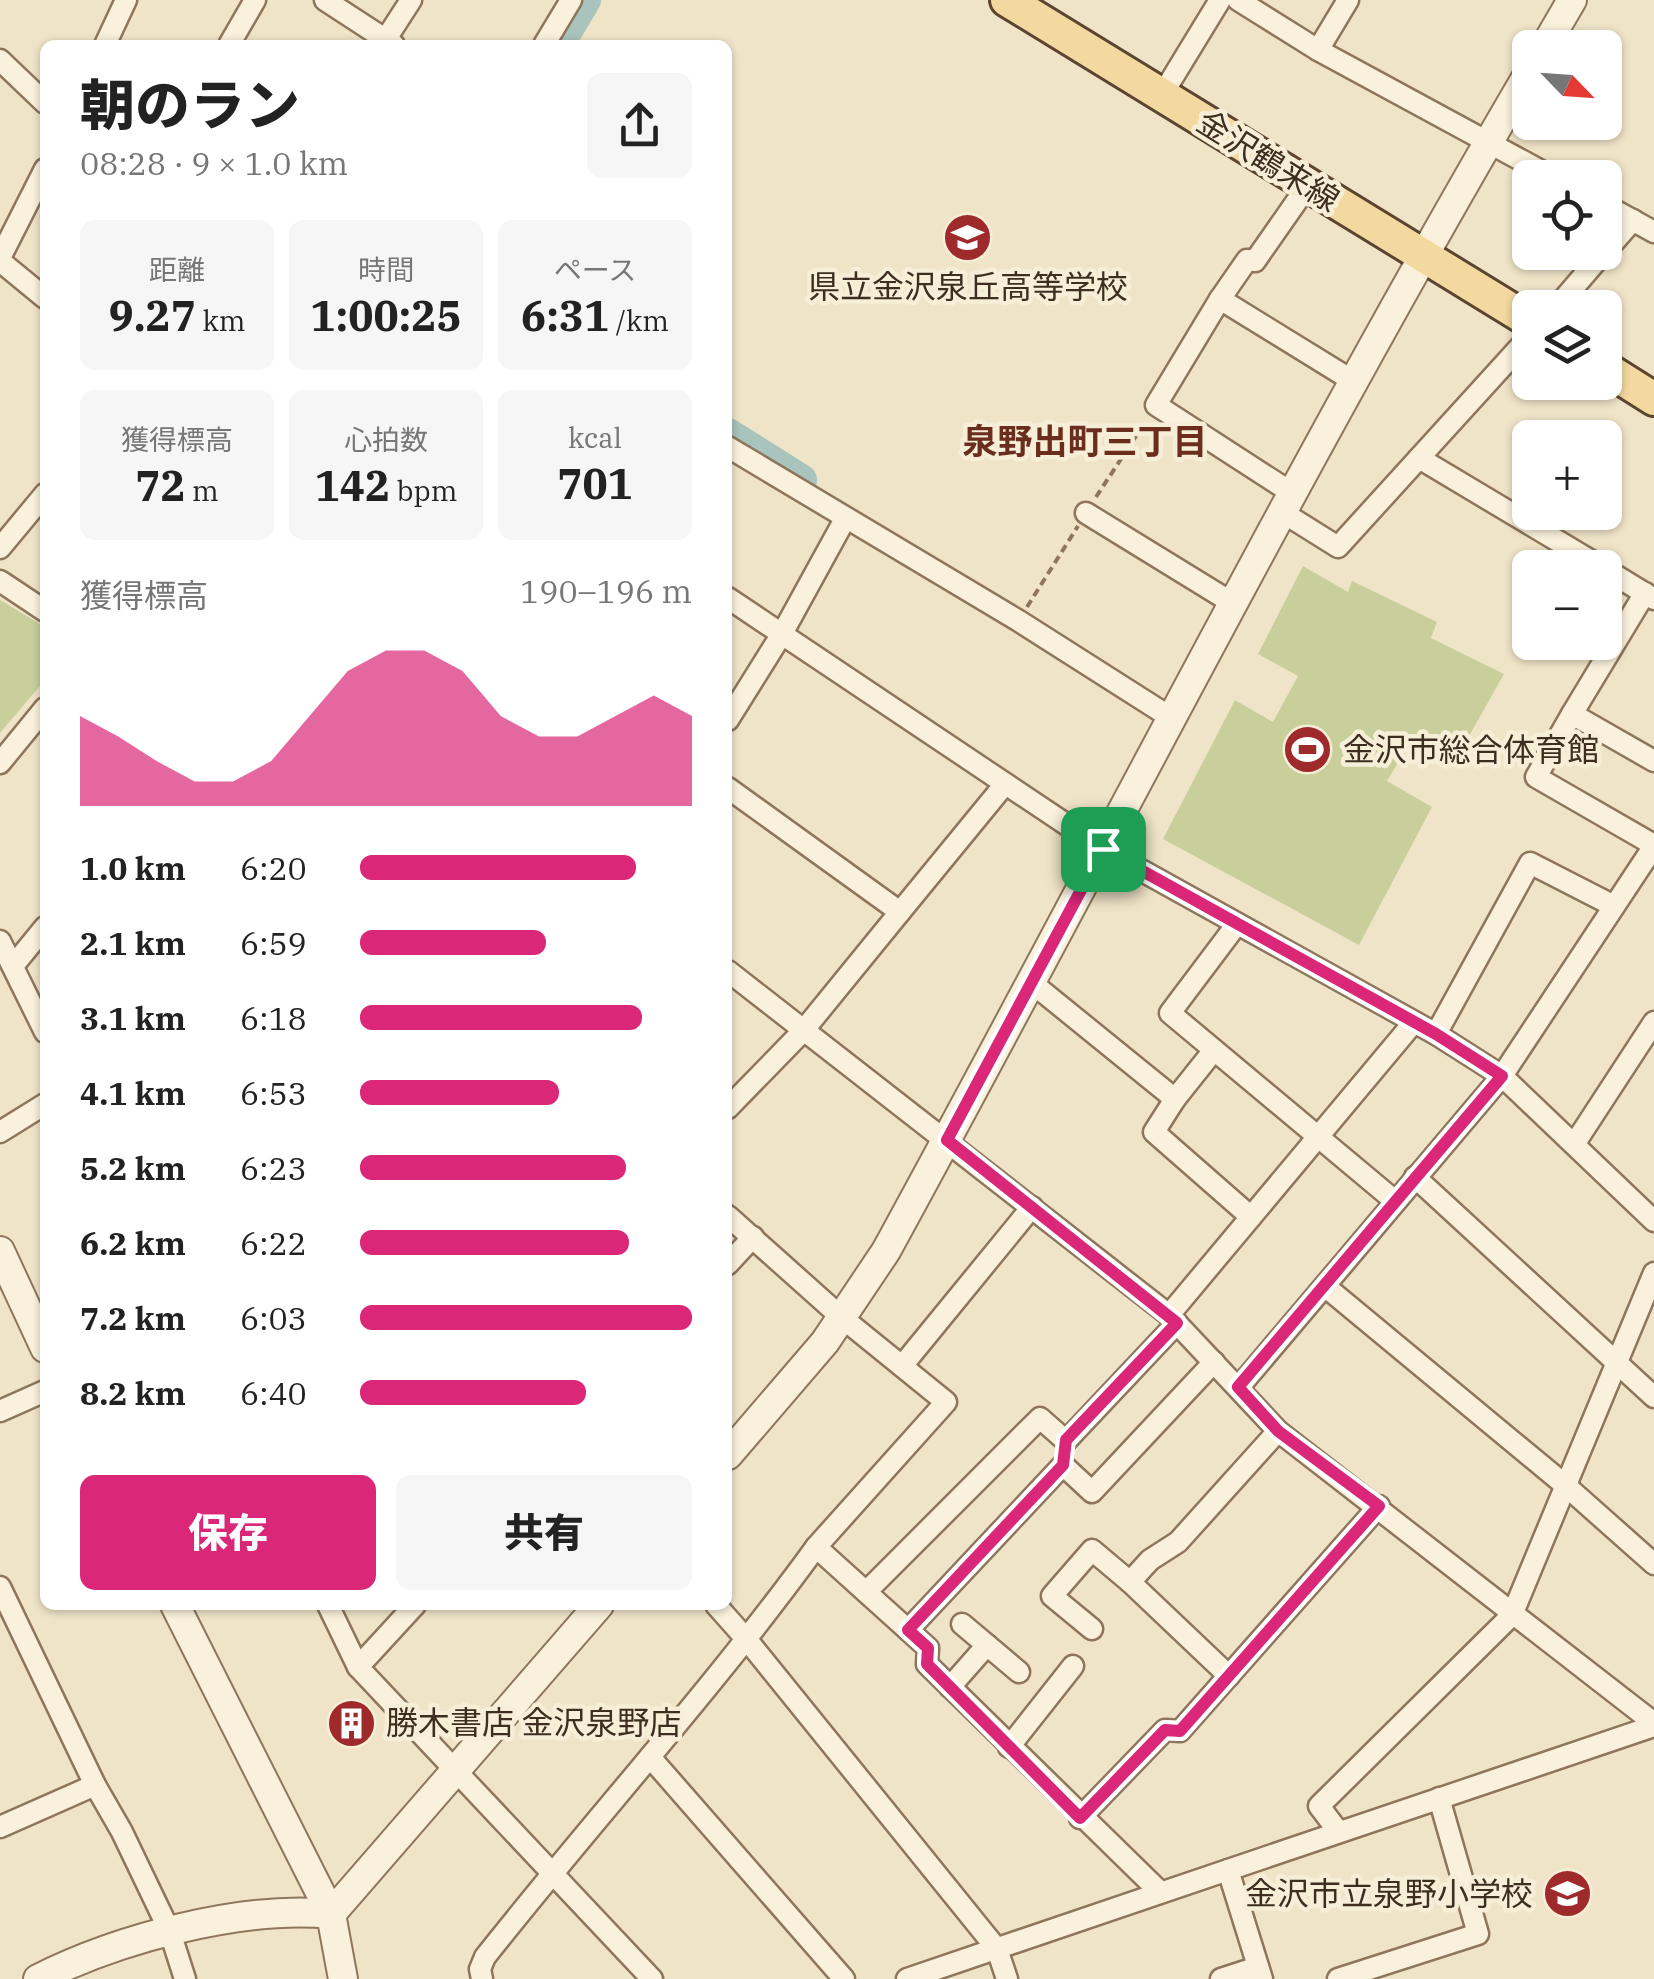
<!DOCTYPE html>
<html lang="ja">
<meta charset="utf-8">
<style>
body{margin:0;font-family:"IBM Plex Serif","Noto Sans JP",serif;background:#f6f6f6;color:#222;height:100vh;display:flex;flex-direction:column;font-size:38px;white-space:nowrap}
*{box-sizing:border-box;margin:0}
p{font-size:32px;color:#767676}
.icon{flex:none;width:55px;height:55px;fill:none;stroke:currentColor;stroke-width:2;stroke-linecap:round;stroke-linejoin:round}
.map{position:relative;flex:1;overflow:hidden}
.panel{position:absolute;left:40px;top:40px;width:692px;height:1570px;display:flex;flex-direction:column;background:#fff;border-radius:15px;box-shadow:0 2px 8px #0004}
.panel>*{flex:none}
.needle{width:65px;rotate:115deg}
.controls{position:absolute;left:1512px;top:30px;display:grid;gap:20px}
.controls a{display:grid;place-items:center;width:110px;height:110px;border-radius:15px;background:#fff;box-shadow:0 2px 8px #0004;font-size:50px}
.pin{position:absolute;display:grid;place-items:center;width:85px;height:85px;color:#fff;margin:-42px;border-radius:20px;box-shadow:0 5px 15px #0006}
.round{display:grid;place-items:center;flex:none;width:105px;height:105px;border-radius:15px;background:#f6f6f6}
.overview{display:flex;align-items:center;justify-content:space-between;height:170px;padding:0 40px}
h1{font-size:55px;font-weight:800;line-height:75px}
.figures{display:grid;grid-template-columns:repeat(3,1fr);gap:15px;height:170px;padding:10px 40px}
.figures div{display:grid;align-content:center;border-radius:15px;background:#f6f6f6;text-align:center}
.figures b{font-size:42px;font-weight:800}
.figures small{font-size:28px;font-weight:400}
.figures p{font-size:28px}
.chart{height:280px;padding:20px 40px}
.chart p{display:flex;justify-content:space-between}
.chart svg{width:100%;height:180px;margin-top:10px;fill:#db2777;opacity:.7}
.primary-button{display:flex;gap:20px;margin-top:auto;padding:20px 40px}
.primary-button a{flex:1;height:115px;border-radius:15px;background:#db2777;color:#fff;font-size:40px;font-weight:800;line-height:115px;text-align:center}
.primary-button a+a{background:#f6f6f6;color:#222}
ul{padding:0 40px;list-style:none;font-size:32px}
li{display:grid;grid-template-columns:160px 120px 1fr;align-items:center;height:75px}
li i{height:25px;border-radius:12px;background:#db2777}
.map>svg:first-child{display:block}
.green{fill:#c9cf9b}
.lines{fill:none;stroke-linecap:round;stroke-linejoin:round}
.river{stroke:#a9c4bc;stroke-width:32}
.minor-casing{stroke:#8d765c;stroke-width:25}
.tertiary-casing{stroke:#8d765c;stroke-width:32}
.primary-casing{stroke:#5b4430;stroke-width:38}
.path{stroke:#8d765c;stroke-width:4;stroke-dasharray:8 5;stroke-linecap:butt}
.minor{stroke:#faf1dc;stroke-width:20}
.tertiary{stroke:#faf1dc;stroke-width:28}
.primary{stroke:#f3d9a0;stroke-width:32}
.route-casing{stroke:#fff;stroke-width:20}
.route{stroke:#db2777;stroke-width:12}
.labels{text-anchor:middle;stroke-width:9;stroke-linejoin:round;paint-order:stroke}
.street-label{font-size:32px;fill:#3d2e20;stroke:#f7eed8}
.poi-label{font-size:32px;fill:#3d2e20;stroke:#f7eed8;text-anchor:start}
.neighbourhood-label{font-size:35px;font-weight:bold;fill:#6b2e1e;stroke:#f7eed8}
</style>
<div class="map">
<svg width="1654" height="1979" viewBox="0 0 1654 1979">
<rect width="100%" height="100%" fill="#f0e4c8"/>
<g class="green">
<polygon points="1303,566 1348,592 1352,581 1437,622 1431,638 1504,674 1455,761 1413,738 1387,781 1432,807 1359,945 1163,839 1235,700 1273,722 1298,676 1258,654"/>
<polygon points="0,600 45,627 45,680 0,733"/>
</g>
<g class="lines">
<g class="river">
<polyline points="558,45 585,0"/>
<polyline points="728,434 801,480"/>
</g>
<defs>
<g id="minor">
<polyline points="325,0 394,45"/>
<polyline points="1238,0 1318,50 1554,178"/>
<polyline points="105,45 126,0"/>
<polyline points="229,45 255,0"/>
<polyline points="382,45 411,0"/>
<polyline points="544,45 571,0"/>
<polyline points="1318,50 1348,0"/>
<polyline points="0,60 45,103"/>
<polyline points="1162,95 1220,0"/>
<polyline points="1308,185 1255,261 1247,260 1220,299 1353,381"/>
<polyline points="1605,205 1654,232"/>
<polyline points="1605,252 1633,220"/>
<polyline points="0,258 45,169"/>
<polyline points="0,261 45,298"/>
<polyline points="1220,299 1156,405 1292,493"/>
<polyline points="1556,308 1604,252"/>
<polyline points="728,447 1019,621 1173,719"/>
<polyline points="1419,458 1603,568"/>
<polyline points="1282,512 1338,547 1530,336"/>
<polyline points="1086,513 1234,604"/>
<polyline points="0,548 45,494"/>
<polyline points="1605,569 1654,599"/>
<polyline points="0,581 45,611"/>
<polyline points="1645,593 1572,714 1654,761"/>
<polyline points="728,598 1103,849 1436,1034 1502,1076 1654,1221"/>
<polyline points="1572,714 1536,777 1654,845"/>
<polyline points="728,720 783,632 845,519"/>
<polyline points="0,763 45,708"/>
<polyline points="728,788 900,912 803,1031 728,1108"/>
<polyline points="900,912 1005,784"/>
<polyline points="1237,924 1170,1013 1395,1201"/>
<polyline points="0,941 45,1032"/>
<polyline points="13,966 45,927"/>
<polyline points="728,971 1169,1315 1278,1431 1654,1723"/>
<polyline points="1032,983 1175,1099 1154,1132 1251,1217"/>
<polyline points="1436,1034 1530,863 1614,906"/>
<polyline points="1175,1099 1214,1050"/>
<polyline points="0,1132 45,1104"/>
<polyline points="1575,1143 1654,1022"/>
<polyline points="1415,1177 1654,1397"/>
<polyline points="728,1216 840,1316 946,1402 816,1547"/>
<polyline points="728,1264 753,1237"/>
<polyline points="1326,1287 1565,1485 1654,1564"/>
<polyline points="1169,1315 1414,1022"/>
<polyline points="902,1366 1032,1207"/>
<polyline points="1239,1387 1502,1076 1654,846"/>
<polyline points="0,1411 45,1391"/>
<polyline points="1130,1582 1229,1676"/>
<polyline points="0,1587 95,1785 122,1832 170,1932 185,1979"/>
<polyline points="866,1592 1040,1418 1066,1441 1177,1323"/>
<polyline points="328,1605 358,1667 652,1979"/>
<polyline points="716,1605 748,1641 997,1949 1007,1979"/>
<polyline points="962,1624 1019,1672"/>
<polyline points="1092,1629 1052,1596 1092,1550 1130,1582 1150,1560 1178,1542 1278,1431"/>
<polyline points="908,1630 1063,1465 1092,1492 1214,1362"/>
<polyline points="358,1667 415,1605"/>
<polyline points="950,1687 987,1645"/>
<polyline points="1009,1747 1073,1666"/>
<polyline points="650,1757 844,1979"/>
<polyline points="1080,1818 1165,1730 1180,1731 1379,1506"/>
<polyline points="0,1827 95,1785"/>
<polyline points="1338,1831 1319,1806 1512,1615 1654,1273"/>
<path d="M 482,1979 L 480,1969 L 485,1957 C 594,1819 713,1689 816,1547 L 928,1648 L 927,1664 L 1160,1892"/>
<polyline points="907,1979 1228,1870"/>
<polyline points="1221,1979 1258,1967"/>
<polyline points="1262,1979 1228,1870 1654,1726"/>
<polyline points="1338,1979 1478,1934 1439,1798"/>
</g>
<g id="tertiary">
<polyline points="1544,48 1572,0"/>
<polyline points="0,1251 45,1348"/>
<path d="M 728,1455 L 825,1342 L 886,1251 C 1101,858 1303,457 1530,71"/>
<polyline points="175,1605 331,1914 343,1979"/>
<polyline points="331,1914 599,1605"/>
<path d="M 38,1979 C 117,1939 242,1905 331,1914"/>
</g>
<g id="primary">
<polyline points="1007,0 1530,321"/>
<polyline points="1605,368 1654,399"/>
</g>
</defs>
<use href="#minor" class="minor-casing"/>
<use href="#tertiary" class="tertiary-casing"/>
<use href="#primary" class="primary-casing"/>
<g class="path">
<polyline points="1096,497 1146,421"/>
<polyline points="1027,607 1078,526"/>
</g>
<use href="#minor" class="minor"/>
<use href="#tertiary" class="tertiary"/>
<use href="#primary" class="primary"/>
</g>
<g class="lines">
<defs>
<polygon id="route" points="1103,849 1436,1034 1502,1076 1238,1387 1278,1431 1379,1506 1180,1731 1165,1730 1080,1818 927,1664 928,1648 908,1630 1063,1465 1066,1440 1177,1323 947,1140"/>
</defs>
<use href="#route" class="route-casing"/>
<use href="#route" class="route"/>
</g>
<defs>
<symbol id="school-disc" viewBox="-11 -11 22 22"><circle r="9.5" fill="#9e2a2b" stroke="#f7eed8"/><path d="M0-5L7-2L0 1L-7-2ZM-4 1L0 2.5L4 1V4Q0 6-4 4Z" fill="#fff"/></symbol>
<symbol id="stadium-disc" viewBox="-11 -11 22 22"><circle r="9.5" fill="#9e2a2b" stroke="#f7eed8"/><path d="M0-5a6.5 5 0 1 0 0 10a6.5 5 0 1 0 0-10ZM-3.5-1.8h7v3.6h-7Z" fill="#fff"/></symbol>
<symbol id="building-disc" viewBox="-11 -11 22 22"><circle r="9.5" fill="#9e2a2b" stroke="#f7eed8"/><path d="M-4-6H4V6H1V3H-1V6H-4ZM-2.5-4.3h1.7v1.8h-1.7ZM.8-4.3h1.7v1.8H.8ZM-2.5-1h1.7V.8h-1.7ZM.8-1h1.7V.8H.8Z" fill="#fff"/></symbol>
</defs>
<g fill-rule="evenodd">
<use href="#school-disc" x="940" y="210" width="55" height="55"/>
<use href="#stadium-disc" x="1280" y="722" width="55" height="55"/>
<use href="#building-disc" x="324" y="1696" width="55" height="55"/>
<use href="#school-disc" x="1540" y="1866" width="55" height="55"/>
</g>
<g class="labels">
<g class="street-label">
<text transform="translate(1268 161) rotate(32)" y="11">金沢鶴来線</text>
</g>
<g class="poi-label">
<text x="968" y="298" text-anchor="middle">県立金沢泉丘高等学校</text>
<text x="1343" y="761">金沢市総合体育館</text>
<text x="386" y="1734">勝木書店 金沢泉野店</text>
<text x="1533" y="1905" text-anchor="end">金沢市立泉野小学校</text>
</g>
<g class="neighbourhood-label">
<text x="1085" y="454">泉野出町三丁目</text>
</g>
</g>
</svg>
<div class="controls">
<a><svg class="needle" viewBox="-14 -14 28 28"><path d="M0-13l5 13h-10z" fill="#e53935"/><path d="M0 13l5-13h-10z" fill="#767676"/></svg></a>
<a><svg class="icon" aria-label="locate" viewBox="0 0 24 24"><circle cx="12" cy="12" r="6"/><path d="M12 2v4M12 18v4M2 12h4M18 12h4"/></svg></a>
<a><svg class="icon" aria-label="layers" viewBox="0 0 24 24"><path d="M12 4l9 5-9 5-9-5zM3 14l9 5 9-5"/></svg></a>
<a>+</a>
<a>−</a>
</div>
<div class="pin" style="left:1103px;top:849px;background:#1e9e55"><svg class="icon" aria-label="arrive" viewBox="0 0 24 24"><path d="M6 21V4h12l-3 4 3 4H6"/></svg></div>
<section class="panel">
<div class="overview"><div><h1>朝のラン</h1><p>08:28 · 9 × 1.0 km</p></div><a class="round"><svg class="icon" aria-label="share" viewBox="0 0 24 24"><path d="M12 15V3M7 8l5-5 5 5M5 13v7h14v-7"/></svg></a></div>
<div class="figures">
<div><p>距離</p><b>9.27<small> km</small></b></div>
<div><p>時間</p><b>1:00:25</b></div>
<div><p>ペース</p><b>6:31<small> /km</small></b></div>
</div>
<div class="figures">
<div><p>獲得標高</p><b>72<small> m</small></b></div>
<div><p>心拍数</p><b>142<small> bpm</small></b></div>
<div><p>kcal</p><b>701</b></div>
</div>
<div class="chart"><p><span>獲得標高</span>190–196 m</p>
<svg viewBox="0 0 160 44" preserveAspectRatio="none"><path d="M0 44V22L10 27L20 33L30 38L40 38L50 33L60 22L70 11L80 6L90 6L100 11L110 22L120 27L130 27L140 22L150 17L160 22V44z"/></svg>
</div>
<ul>
<li><b>1.0 km</b>6:20<i style="width:83%"></i></li>
<li><b>2.1 km</b>6:59<i style="width:56%"></i></li>
<li><b>3.1 km</b>6:18<i style="width:85%"></i></li>
<li><b>4.1 km</b>6:53<i style="width:60%"></i></li>
<li><b>5.2 km</b>6:23<i style="width:80%"></i></li>
<li><b>6.2 km</b>6:22<i style="width:81%"></i></li>
<li><b>7.2 km</b>6:03<i style="width:100%"></i></li>
<li><b>8.2 km</b>6:40<i style="width:68%"></i></li>
</ul>
<div class="primary-button"><a>保存</a><a>共有</a></div>
</section>
</div>
